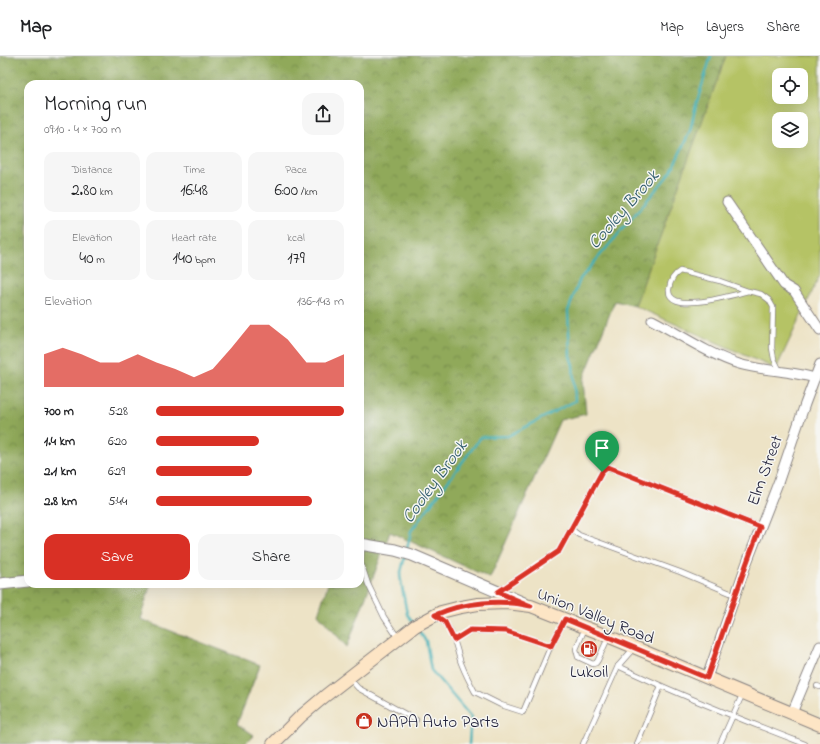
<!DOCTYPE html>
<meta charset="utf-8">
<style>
body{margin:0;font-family:"Indie Flower",sans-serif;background:#f6f6f6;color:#202124;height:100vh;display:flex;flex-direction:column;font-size:15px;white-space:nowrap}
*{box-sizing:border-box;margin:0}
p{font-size:13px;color:#757577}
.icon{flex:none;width:22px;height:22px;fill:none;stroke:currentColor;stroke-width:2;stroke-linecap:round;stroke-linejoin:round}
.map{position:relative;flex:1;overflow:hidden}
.details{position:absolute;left:24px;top:24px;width:340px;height:508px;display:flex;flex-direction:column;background:#fff;border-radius:12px;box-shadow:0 4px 16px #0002}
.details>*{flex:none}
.controls{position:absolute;left:772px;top:12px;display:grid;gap:8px}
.controls a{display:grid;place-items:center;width:36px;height:36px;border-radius:8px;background:#fff;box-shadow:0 4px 16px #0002;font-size:20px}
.pin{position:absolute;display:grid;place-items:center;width:34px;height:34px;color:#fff;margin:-41px -17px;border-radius:50% 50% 50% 0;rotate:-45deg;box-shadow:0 0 4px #0007}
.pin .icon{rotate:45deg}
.round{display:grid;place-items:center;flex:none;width:42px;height:42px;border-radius:12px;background:#f6f6f6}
.headline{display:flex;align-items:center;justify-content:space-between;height:68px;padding:0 20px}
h1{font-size:22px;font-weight:600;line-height:30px}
.figures{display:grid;grid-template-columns:repeat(3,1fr);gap:6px;height:68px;padding:4px 20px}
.figures div{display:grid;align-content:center;border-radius:10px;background:#f6f6f6;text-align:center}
.figures b{font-size:17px;font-weight:600}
.figures small{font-size:11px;font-weight:400}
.figures p{font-size:11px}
.chart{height:112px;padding:8px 20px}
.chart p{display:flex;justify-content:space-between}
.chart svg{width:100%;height:72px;margin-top:4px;fill:#d93025;opacity:.7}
.button{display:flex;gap:8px;margin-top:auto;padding:8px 20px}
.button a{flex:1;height:46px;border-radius:12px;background:#d93025;color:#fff;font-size:16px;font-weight:600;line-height:46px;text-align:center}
.button a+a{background:#f6f6f6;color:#202124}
ul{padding:0 20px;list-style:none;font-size:13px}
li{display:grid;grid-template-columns:64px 48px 1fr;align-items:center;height:30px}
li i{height:10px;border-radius:5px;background:#d93025}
header{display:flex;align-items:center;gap:24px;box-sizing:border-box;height:56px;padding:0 20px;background:#fff;border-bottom:1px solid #e0e0e0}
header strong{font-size:19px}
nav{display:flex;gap:22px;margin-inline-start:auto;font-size:14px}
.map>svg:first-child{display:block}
.forest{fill:url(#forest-crowns);stroke:#59664a}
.green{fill:#b5c365;stroke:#6c7250;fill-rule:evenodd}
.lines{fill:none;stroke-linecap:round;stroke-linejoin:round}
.stream{stroke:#3eafb6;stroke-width:2.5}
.service-casing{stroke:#888280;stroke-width:6}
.minor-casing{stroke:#888280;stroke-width:11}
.tertiary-casing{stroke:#888280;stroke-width:13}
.secondary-casing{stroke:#888280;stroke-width:14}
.service{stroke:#fff;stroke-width:4.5}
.minor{stroke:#fff;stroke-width:9}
.tertiary{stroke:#fff;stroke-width:11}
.secondary{stroke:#fde5c5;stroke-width:12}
.route-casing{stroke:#fff;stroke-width:8}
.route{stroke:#d93025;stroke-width:5}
.labels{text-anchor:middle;stroke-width:3;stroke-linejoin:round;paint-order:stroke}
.street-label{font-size:17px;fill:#22223b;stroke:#f6f6f2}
.poi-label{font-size:17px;fill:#22223b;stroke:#f6f6f2}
.water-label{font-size:18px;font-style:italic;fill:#2d5a6c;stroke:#f6f6f2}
</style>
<header>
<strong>Map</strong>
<nav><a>Map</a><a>Layers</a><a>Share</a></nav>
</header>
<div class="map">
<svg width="820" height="688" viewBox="0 0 820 688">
<defs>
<pattern id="forest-crowns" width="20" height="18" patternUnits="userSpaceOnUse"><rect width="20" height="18" fill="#90a95a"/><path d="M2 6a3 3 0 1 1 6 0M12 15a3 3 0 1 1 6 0" fill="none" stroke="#75894c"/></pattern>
</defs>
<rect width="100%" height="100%" fill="#f6f6f2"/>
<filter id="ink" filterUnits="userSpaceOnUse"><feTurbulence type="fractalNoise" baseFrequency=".025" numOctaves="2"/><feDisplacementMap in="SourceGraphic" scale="8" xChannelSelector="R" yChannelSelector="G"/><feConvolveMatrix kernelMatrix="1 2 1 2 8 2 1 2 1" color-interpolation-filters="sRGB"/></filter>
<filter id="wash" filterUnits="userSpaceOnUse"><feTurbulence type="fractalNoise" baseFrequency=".012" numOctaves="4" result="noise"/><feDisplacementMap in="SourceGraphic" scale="16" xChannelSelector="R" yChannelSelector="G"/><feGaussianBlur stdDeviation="0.9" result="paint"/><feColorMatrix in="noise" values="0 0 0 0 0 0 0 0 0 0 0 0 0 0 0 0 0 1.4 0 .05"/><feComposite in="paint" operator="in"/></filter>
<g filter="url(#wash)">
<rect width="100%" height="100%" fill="#ede3c6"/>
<polygon class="forest" points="0,0 726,0 635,250 615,245 583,324 586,358 560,364 490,522 390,476 347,591 318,558 328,528 360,528 360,28 28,28 28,528 151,528 140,563 260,609 237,668 254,679 245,688 0,688"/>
<path class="green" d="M 726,0 L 820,0 L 820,219 L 776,313 L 635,250 ZM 779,19 L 801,19 L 801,41 L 779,41 ZM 779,63 L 801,63 L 801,85 L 779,85 Z"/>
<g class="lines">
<g class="stream">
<polyline points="407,493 411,475 481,381 508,380 575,345 573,309 570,300 568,255 580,223 671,116 690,75 696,49 711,0"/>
<polyline points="405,500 400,520 407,558 413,566"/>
<polyline points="418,574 426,585 431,614 471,661 469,688"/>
</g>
</g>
</g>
<g filter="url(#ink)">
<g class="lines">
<defs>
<g id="service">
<path d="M 748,235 C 736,238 666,260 669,233 C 670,226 673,219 680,215 L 720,225 L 748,235 L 761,238 L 769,244 L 773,251 L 772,292 L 774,303 L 780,315"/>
<polyline points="571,473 579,479 680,516 735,539"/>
<polyline points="362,489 361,507 368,528 384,561 398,582"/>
<polyline points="499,535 559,495 602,416 608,411 761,471"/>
<path d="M 437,560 C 454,572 455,589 461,607 C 465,617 470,627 475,636 L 501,649 L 523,656 L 549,594 L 564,565"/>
<polyline points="585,572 576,593 578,601 593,608 596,607 598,604 608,582"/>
<polyline points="454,584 470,575 506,575 551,590"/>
<path d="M 618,610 C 679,639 742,664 805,688"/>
<polyline points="350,623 358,632 416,664"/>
<polyline points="817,630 820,631"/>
<polyline points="583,688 618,610 633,593"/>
<polyline points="637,688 661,630"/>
<polyline points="720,688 743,637"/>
</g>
<g id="minor">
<polyline points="727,146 784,229 794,235 820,274"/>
<path d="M 652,264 C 681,279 708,298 739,308 C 756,313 774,314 791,317 C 799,318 807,320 815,322"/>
<polyline points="707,621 746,509 778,427 805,348 820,308"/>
<polyline points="792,657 820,590"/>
</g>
<g id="tertiary">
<polyline points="360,488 395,494 412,499 524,547"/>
<polyline points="0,528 28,525"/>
</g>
<polyline id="secondary" points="273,688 300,661 325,640 415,570 441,556 461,551 478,548 507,547 531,550 612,582 820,669"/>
</defs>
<use href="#service" class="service-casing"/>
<use href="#minor" class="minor-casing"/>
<use href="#tertiary" class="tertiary-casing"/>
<use href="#secondary" class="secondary-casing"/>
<use href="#service" class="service"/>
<use href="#minor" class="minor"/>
<use href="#tertiary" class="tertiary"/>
<use href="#secondary" class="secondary"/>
</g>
</g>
<g class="lines" filter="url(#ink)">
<defs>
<path id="route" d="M 608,411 L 760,471 L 746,509 L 707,622 L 565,563 L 551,590 L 506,575 L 470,574 L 454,584 L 445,566 L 435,559 C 464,546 501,543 531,550 L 498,536 L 559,495 L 602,416 Z"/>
</defs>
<use href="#route" class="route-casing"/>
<use href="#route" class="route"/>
</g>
<defs>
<symbol id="fuel-disc" viewBox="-11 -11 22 22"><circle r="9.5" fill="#c8321e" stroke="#f6f6f2"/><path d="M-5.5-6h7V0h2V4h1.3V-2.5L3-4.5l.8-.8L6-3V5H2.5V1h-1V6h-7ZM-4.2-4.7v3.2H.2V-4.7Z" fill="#fff"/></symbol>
<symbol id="shop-disc" viewBox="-11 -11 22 22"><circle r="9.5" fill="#c8321e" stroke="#f6f6f2"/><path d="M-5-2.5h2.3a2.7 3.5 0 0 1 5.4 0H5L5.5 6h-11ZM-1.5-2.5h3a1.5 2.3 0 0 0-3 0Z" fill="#fff"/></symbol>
</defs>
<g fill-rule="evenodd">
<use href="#fuel-disc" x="579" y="583" width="20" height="20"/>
<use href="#shop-disc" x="354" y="655" width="20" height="20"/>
</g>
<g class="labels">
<g class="street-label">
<text transform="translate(764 414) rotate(-70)" y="6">Elm Street</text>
<text transform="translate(596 559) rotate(22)" y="6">Union Valley Road</text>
</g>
<g class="poi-label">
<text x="589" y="621">Lukoil</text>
<text x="377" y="671" text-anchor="start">NAPA Auto Parts</text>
</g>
<g class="water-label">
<text transform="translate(623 153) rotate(-49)" y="6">Cooley Brook</text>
<text transform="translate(434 425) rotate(-54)" y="6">Cooley Brook</text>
</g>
</g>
</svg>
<div class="controls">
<a><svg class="icon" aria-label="locate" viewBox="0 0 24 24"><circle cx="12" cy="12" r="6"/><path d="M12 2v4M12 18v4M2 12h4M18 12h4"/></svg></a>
<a><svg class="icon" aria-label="layers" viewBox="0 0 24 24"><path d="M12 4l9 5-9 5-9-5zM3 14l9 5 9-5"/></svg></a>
</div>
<div class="pin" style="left:602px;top:416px;background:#1e9e55"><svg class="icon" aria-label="arrive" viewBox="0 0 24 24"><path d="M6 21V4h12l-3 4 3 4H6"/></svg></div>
<section class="details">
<div class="headline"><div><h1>Morning run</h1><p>09:10 · 4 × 700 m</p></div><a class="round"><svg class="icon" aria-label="share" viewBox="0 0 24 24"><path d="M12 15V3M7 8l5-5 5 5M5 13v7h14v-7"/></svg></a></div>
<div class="figures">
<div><p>Distance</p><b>2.80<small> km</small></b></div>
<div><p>Time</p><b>16:48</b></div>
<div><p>Pace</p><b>6:00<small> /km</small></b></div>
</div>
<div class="figures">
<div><p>Elevation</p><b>40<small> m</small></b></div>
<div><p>Heart rate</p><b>140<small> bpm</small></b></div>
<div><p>kcal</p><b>179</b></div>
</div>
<div class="chart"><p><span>Elevation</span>136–143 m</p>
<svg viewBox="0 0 160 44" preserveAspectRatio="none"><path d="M0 44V24L10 20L20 24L30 29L40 29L50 24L60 29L70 33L80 38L90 33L100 20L110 6L120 6L130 15L140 29L150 29L160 24V44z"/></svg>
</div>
<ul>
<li><b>700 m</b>5:28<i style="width:100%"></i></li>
<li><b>1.4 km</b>6:20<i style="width:55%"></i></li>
<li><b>2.1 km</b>6:29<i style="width:51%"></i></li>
<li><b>2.8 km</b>5:44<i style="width:83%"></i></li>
</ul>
<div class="button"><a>Save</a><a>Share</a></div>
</section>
</div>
